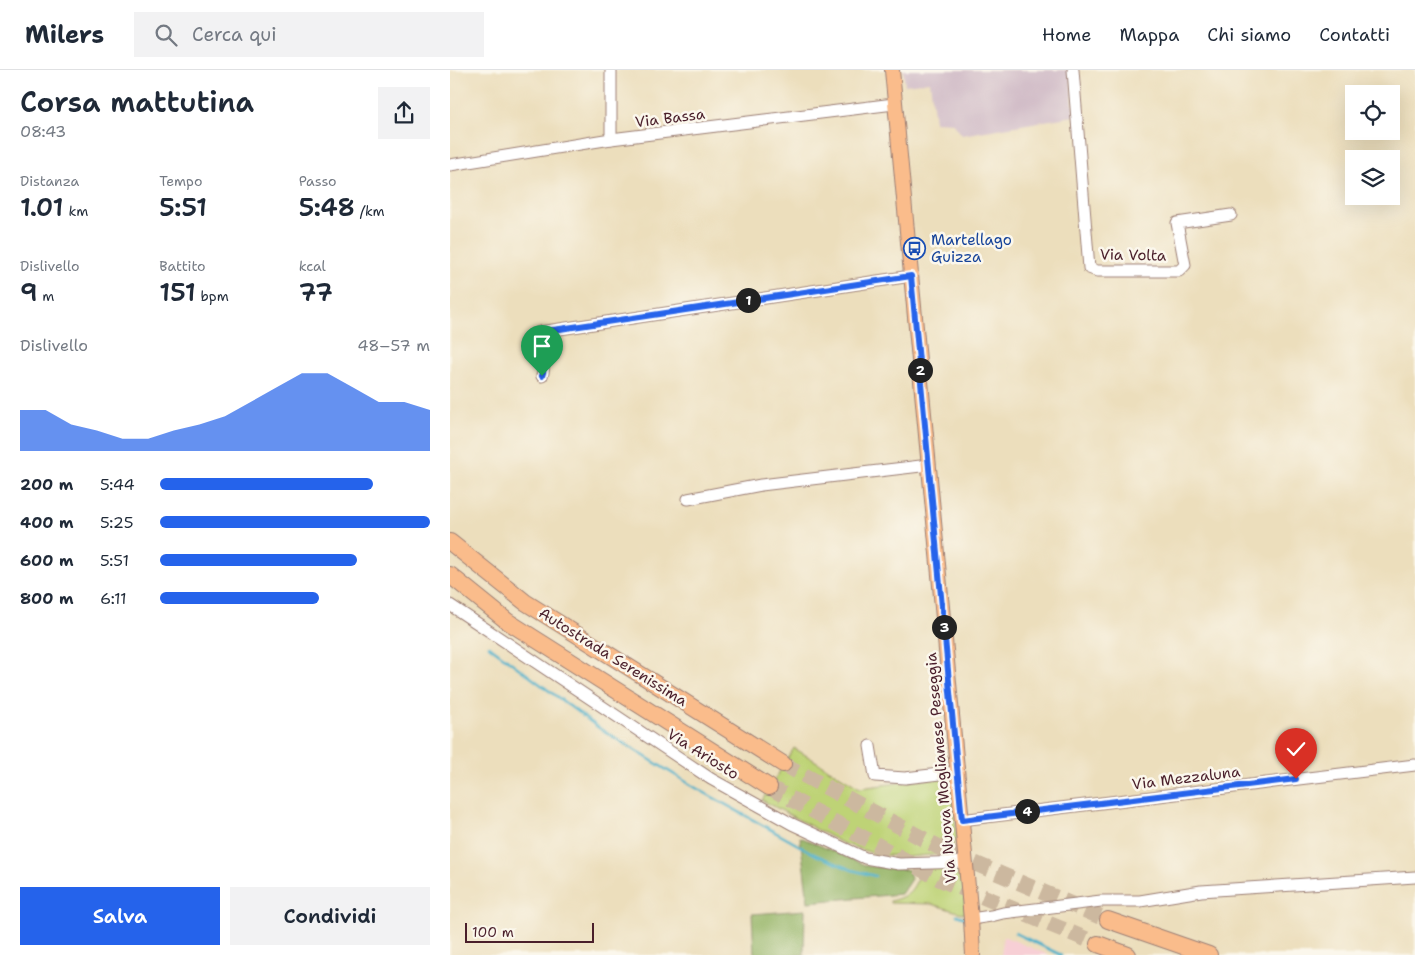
<!DOCTYPE html>
<html lang="it">
<meta charset="utf-8">
<style>
body{margin:0;font-family:"Shantell Sans",sans-serif;background:#f2f2f3;color:#1f2937;height:100vh;display:flex;flex-direction:column;font-size:19px;white-space:nowrap}
*{box-sizing:border-box;margin:0}
p{font-size:16px;color:#747a83}
.icon{flex:none;width:28px;height:28px;fill:none;stroke:currentColor;stroke-width:2;stroke-linecap:round;stroke-linejoin:round}
.map{position:relative;flex:1;overflow:hidden}
.side{display:flex;flex-direction:column;background:#fff;width:450px}
.side>*{flex:none}
.fabs{position:absolute;left:895px;top:15px;display:grid;gap:10px}
.fabs a{display:grid;place-items:center;width:55px;height:55px;border-radius:0px;background:#fff;box-shadow:0 5px 20px #0002;font-size:25px}
.scale{position:absolute;left:15px;bottom:12px;width:129px;box-sizing:border-box;padding-left:5px;border:2px solid #4a1f2b;border-top:0;font-size:14px;line-height:18px;white-space:nowrap;color:#4a1f2b;-webkit-text-stroke:4px #fbf7ec;paint-order:stroke}
.pin{position:absolute;display:grid;place-items:center;width:42px;height:42px;color:#fff;margin:-51px -21px;border-radius:50% 50% 50% 0;rotate:-45deg;box-shadow:0 0 5px #0007}
.pin .icon{rotate:45deg}
.km{position:absolute;width:25px;height:25px;margin:-12px;border-radius:50%;background:#222;color:#fff;font-size:14px;line-height:25px;text-align:center}
.round{display:grid;place-items:center;flex:none;width:52px;height:52px;border-radius:0px;background:#f2f2f3}
.overview{display:flex;align-items:center;justify-content:space-between;height:85px;padding:0 20px}
h1{font-size:28px;font-weight:600;line-height:38px}
.metrics{display:grid;grid-template-columns:repeat(3,1fr);gap:8px;height:85px;padding:5px 20px}
.metrics div{display:grid;align-content:center}
.metrics b{font-size:25px;font-weight:600}
.metrics small{font-size:14px;font-weight:400}
.metrics p{font-size:14px}
.chart{height:140px;padding:10px 20px}
.chart p{display:flex;justify-content:space-between}
.chart svg{width:100%;height:90px;margin-top:5px;fill:#2563eb;opacity:.7}
.primary-button{display:flex;gap:10px;margin-top:auto;padding:10px 20px}
.primary-button a{flex:1;height:58px;border-radius:0px;background:#2563eb;color:#fff;font-size:20px;font-weight:600;line-height:58px;text-align:center}
.primary-button a+a{background:#f2f2f3;color:#1f2937}
ul{padding:0 20px;list-style:none;font-size:16px}
li{display:grid;grid-template-columns:80px 60px 1fr;align-items:center;height:38px}
li i{height:12px;border-radius:6px;background:#2563eb}
header{display:flex;align-items:center;gap:30px;box-sizing:border-box;height:70px;padding:0 25px;background:#fff;border-bottom:1px solid #e0e1e3}
header strong{font-size:24px}
nav{display:flex;gap:28px;margin-inline-start:auto;font-size:18px}
.search{width:350px;height:45px;background:#f2f2f3;display:flex;align-items:center;gap:12px;box-sizing:border-box;padding:0 18px;border-radius:0px;color:#747a83;font-size:19px}
main{display:flex;flex:1;min-height:0}
.map>svg:first-child{display:block}
.built{fill:#f7cfd5}
.industrial{fill:#d2bdc8}
.green{fill:#bed376;stroke:#847950}
.forest{fill:#96b567;stroke:#706a49}
.lines{fill:none;stroke-linecap:round;stroke-linejoin:round}
.stream{stroke:#4bb0ca;stroke-width:2.5}
.highway-tunnel{stroke:#ccb89f;stroke-width:16;stroke-dasharray:16 8;stroke-linecap:butt}
.minor-casing{stroke:#9b7e74;stroke-width:13}
.major-casing{stroke:#9b7e74;stroke-width:16}
.highway-casing{stroke:#9b7e74;stroke-width:18}
.minor{stroke:#fff;stroke-width:11}
.major{stroke:#fabc8b;stroke-width:14}
.highway{stroke:#fabc8b;stroke-width:16}
.route-casing{stroke:#fff;stroke-width:10}
.route{stroke:#2563eb;stroke-width:6}
.labels{text-anchor:middle;stroke-width:5;stroke-linejoin:round;paint-order:stroke}
.street-label{font-size:15px;fill:#4a1f2b;stroke:#fbf7ec}
.transit-label{font-size:15px;fill:#164399;stroke:#fbf7ec;text-anchor:start}
</style>
<header>
<strong>Milers</strong>
<div class="search"><svg class="icon" aria-label="search" viewBox="0 0 24 24"><circle cx="10" cy="10" r="6"/><path d="M15 15l6 6"/></svg>Cerca qui</div>
<nav><a>Home</a><a>Mappa</a><a>Chi siamo</a><a>Contatti</a></nav>
</header>
<main>
<section class="side">
<div class="overview"><div><h1>Corsa mattutina</h1><p>08:43</p></div><a class="round"><svg class="icon" aria-label="share" viewBox="0 0 24 24"><path d="M12 15V3M7 8l5-5 5 5M5 13v7h14v-7"/></svg></a></div>
<div class="metrics">
<div><p>Distanza</p><b>1.01<small> km</small></b></div>
<div><p>Tempo</p><b>5:51</b></div>
<div><p>Passo</p><b>5:48<small> /km</small></b></div>
</div>
<div class="metrics">
<div><p>Dislivello</p><b>9<small> m</small></b></div>
<div><p>Battito</p><b>151<small> bpm</small></b></div>
<div><p>kcal</p><b>77</b></div>
</div>
<div class="chart"><p><span>Dislivello</span>48–57 m</p>
<svg viewBox="0 0 160 44" preserveAspectRatio="none"><path d="M0 44V24L10 24L20 31L30 34L40 38L50 38L60 34L70 31L80 27L90 20L100 13L110 6L120 6L130 13L140 20L150 20L160 24V44z"/></svg>
</div>
<ul>
<li><b>200 m</b>5:44<i style="width:79%"></i></li>
<li><b>400 m</b>5:25<i style="width:100%"></i></li>
<li><b>600 m</b>5:51<i style="width:73%"></i></li>
<li><b>800 m</b>6:11<i style="width:59%"></i></li>
</ul>
<div class="primary-button"><a>Salva</a><a>Condividi</a></div>
</section>
<div class="map">
<svg width="965" height="885" viewBox="0 0 965 885">
<rect width="100%" height="100%" fill="#fbf7ec"/>
<filter id="ink" filterUnits="userSpaceOnUse"><feTurbulence type="fractalNoise" baseFrequency=".02" numOctaves="2"/><feDisplacementMap in="SourceGraphic" scale="10" xChannelSelector="R" yChannelSelector="G"/><feConvolveMatrix kernelMatrix="1 2 1 2 8 2 1 2 1" color-interpolation-filters="sRGB"/></filter>
<filter id="wash" filterUnits="userSpaceOnUse"><feTurbulence type="fractalNoise" baseFrequency=".0096" numOctaves="4" result="noise"/><feDisplacementMap in="SourceGraphic" scale="20" xChannelSelector="R" yChannelSelector="G"/><feGaussianBlur stdDeviation="1.12" result="paint"/><feColorMatrix in="noise" values="0 0 0 0 0 0 0 0 0 0 0 0 0 0 0 0 0 1.4 0 .05"/><feComposite in="paint" operator="in"/></filter>
<g filter="url(#wash)">
<rect width="100%" height="100%" fill="#ecdebc"/>
<polygon class="built" points="553,866 599,885 551,885"/>
<polygon class="industrial" points="453,0 620,0 624,46 512,65 503,53 485,52 480,12 455,15"/>
<g class="green">
<polygon points="344,678 410,718 501,706 507,767 502,777 491,784 458,787 425,784 392,773 312,730"/>
<path d="M 491,797 C 519,802 513,821 515,844 L 481,834 L 440,833 L 440,831 C 464,825 462,817 474,798 Z"/>
</g>
<g class="forest">
<polygon points="350,767 417,796 459,800 461,809 451,824 358,832"/>
<polygon points="355,840 354,885 304,885 302,844"/>
</g>
<g class="lines">
<g class="stream">
<polyline points="39,576 149,658 246,718 366,785 402,800 425,806"/>
<polyline points="507,845 515,848"/>
<polyline points="565,863 611,885"/>
</g>
</g>
</g>
<g filter="url(#ink)">
<g class="lines">
<g class="highway-tunnel">
<polyline points="333,694 496,781 658,850"/>
<polyline points="319,717 490,809 648,874"/>
</g>
<defs>
<g id="minor">
<polyline points="161,0 161,69"/>
<polyline points="623,0 639,198 647,201 729,201 735,195 727,153 781,145"/>
<polyline points="0,95 161,69 444,34"/>
<path d="M 92,306 C 98,292 82,278 86,264 L 90,262 L 461,206"/>
<polyline points="238,429 311,415 479,395"/>
<polyline points="0,535 261,709 342,754 415,788 449,794 515,792"/>
<polyline points="420,676 425,706 455,708 507,702"/>
<polyline points="511,750 965,695"/>
<polyline points="521,849 541,846 553,843 651,831 690,831 751,821 965,807"/>
</g>
<polyline id="major" points="442,0 521,849 523,885"/>
<g id="highway">
<polyline points="0,472 75,532 333,694"/>
<polyline points="0,505 57,551 319,717"/>
<polyline points="658,850 759,885"/>
<polyline points="648,874 678,885"/>
</g>
</defs>
<use href="#minor" class="minor-casing"/>
<use href="#major" class="major-casing"/>
<use href="#highway" class="highway-casing"/>
<use href="#minor" class="minor"/>
<use href="#major" class="major"/>
<use href="#highway" class="highway"/>
</g>
</g>
<g class="lines" filter="url(#ink)">
<defs>
<path id="route" d="M 92,306 C 98,292 83,278 86,264 L 90,262 L 461,206 L 512,750 L 846,709"/>
</defs>
<use href="#route" class="route-casing"/>
<use href="#route" class="route"/>
</g>
<defs>
<symbol id="bus-ring" viewBox="-11 -11 22 22"><circle r="9.5" fill="#fbf7ec" stroke="#1a4fb4" stroke-width="1.5"/><path d="M-5-6H5V4H4V6H2V4H-2V6H-4V4H-5ZM-3.5-4V0h7V-4ZM-3.5 1.2v1.5H-2V1.2ZM2 1.2v1.5H3.5V1.2Z" fill="#1a4fb4"/></symbol>
</defs>
<g fill-rule="evenodd">
<use href="#bus-ring" x="452" y="166" width="25" height="25"/>
</g>
<g class="labels">
<g class="street-label">
<text transform="translate(220 48) rotate(-7)" y="5">Via Bassa</text>
<text transform="translate(683 185) rotate(1)" y="5">Via Volta</text>
<text transform="translate(163 587) rotate(32)" y="5">Autostrada Serenissima</text>
<text transform="translate(253 684) rotate(32)" y="5">Via Ariosto</text>
<text transform="translate(491 698) rotate(-95)" y="5">Via Nuova Moglianese Peseggia</text>
<text transform="translate(736 708) rotate(-7)" y="5">Via Mezzaluna</text>
</g>
<g class="transit-label">
<text x="481" y="175">Martellago<tspan x="481" dy="17">Guizza</tspan></text>
</g>
</g>
</svg>
<div class="fabs">
<a><svg class="icon" aria-label="locate" viewBox="0 0 24 24"><circle cx="12" cy="12" r="6"/><path d="M12 2v4M12 18v4M2 12h4M18 12h4"/></svg></a>
<a><svg class="icon" aria-label="layers" viewBox="0 0 24 24"><path d="M12 4l9 5-9 5-9-5zM3 14l9 5 9-5"/></svg></a>
</div>
<div class="scale">100 m</div>
<div class="pin" style="left:92px;top:306px;background:#1e9e55"><svg class="icon" aria-label="arrive" viewBox="0 0 24 24"><path d="M6 21V4h12l-3 4 3 4H6"/></svg></div>
<div class="pin" style="left:846px;top:709px;background:#d93025"><svg class="icon" aria-label="check" viewBox="0 0 24 24"><path d="M5 12l5 5 9-10"/></svg></div>
<b class="km" style="left:298px;top:230px">1</b>
<b class="km" style="left:470px;top:300px">2</b>
<b class="km" style="left:494px;top:557px">3</b>
<b class="km" style="left:577px;top:741px">4</b>
</div>
</main>
